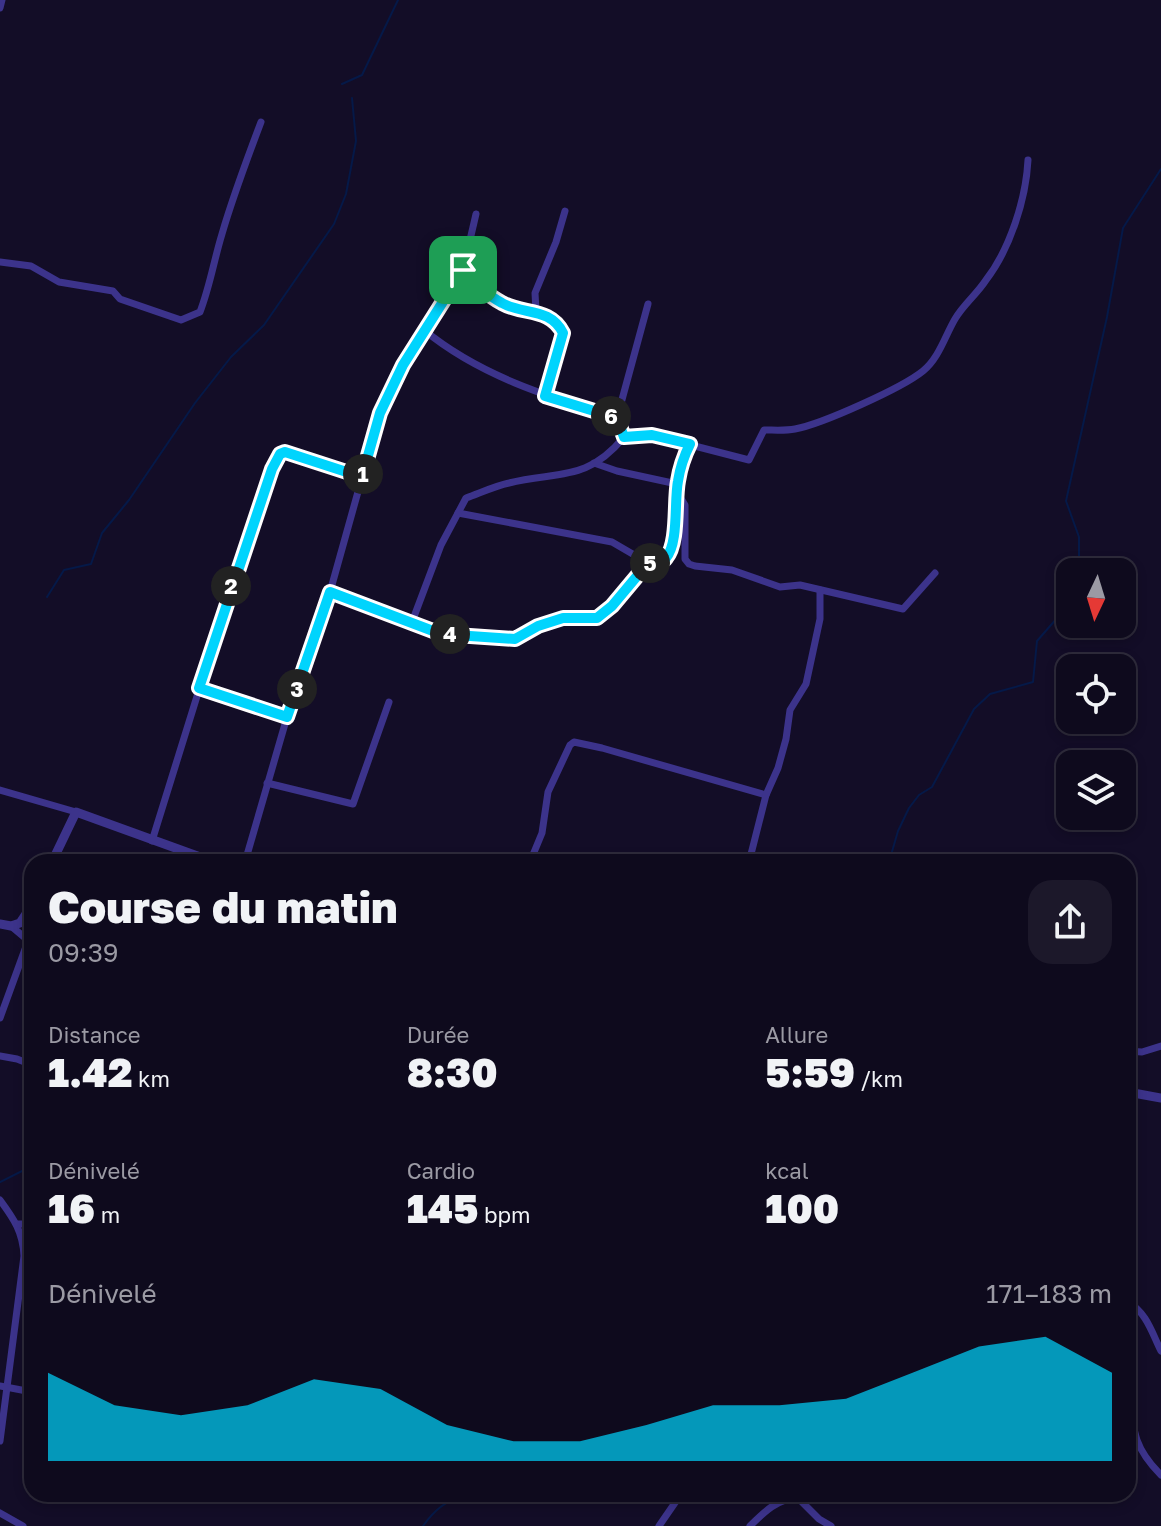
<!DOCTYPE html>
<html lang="fr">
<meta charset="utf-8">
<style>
body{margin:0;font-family:"Golos Text",sans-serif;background:#1c182a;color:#f1f3f6;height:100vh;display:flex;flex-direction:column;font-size:30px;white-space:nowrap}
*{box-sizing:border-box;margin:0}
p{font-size:26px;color:#9b9aa4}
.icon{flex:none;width:44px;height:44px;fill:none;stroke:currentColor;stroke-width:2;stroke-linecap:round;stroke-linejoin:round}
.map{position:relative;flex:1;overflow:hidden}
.details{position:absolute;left:24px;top:854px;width:1112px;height:648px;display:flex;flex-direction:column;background:#0e0a1d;border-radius:24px;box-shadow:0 4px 12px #0003,0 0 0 2px #2e2b3b}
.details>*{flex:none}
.needle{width:52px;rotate:184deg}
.tools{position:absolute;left:1056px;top:558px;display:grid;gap:16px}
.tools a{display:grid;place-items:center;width:80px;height:80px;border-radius:16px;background:#0e0a1d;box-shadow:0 4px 12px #0003,0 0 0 2px #2e2b3b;font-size:40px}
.pin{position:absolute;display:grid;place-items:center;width:68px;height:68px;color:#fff;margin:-34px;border-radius:16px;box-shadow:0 4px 12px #0006}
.km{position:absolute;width:40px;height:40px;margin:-20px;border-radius:50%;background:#222;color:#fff;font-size:22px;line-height:40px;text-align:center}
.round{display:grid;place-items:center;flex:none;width:84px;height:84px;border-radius:24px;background:#1c182a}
.summary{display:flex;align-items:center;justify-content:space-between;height:136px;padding:0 24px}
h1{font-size:44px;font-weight:800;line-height:60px}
.figures{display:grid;grid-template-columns:repeat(3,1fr);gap:12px;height:136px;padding:8px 24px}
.figures div{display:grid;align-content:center}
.figures b{font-size:40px;font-weight:800}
.figures small{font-size:22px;font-weight:400}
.figures p{font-size:22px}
.chart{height:224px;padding:16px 24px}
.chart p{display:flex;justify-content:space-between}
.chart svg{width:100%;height:144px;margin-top:8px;fill:#00d4fd;opacity:.7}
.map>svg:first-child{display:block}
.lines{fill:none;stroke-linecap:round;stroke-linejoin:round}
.stream{stroke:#051948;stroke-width:2}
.minor{stroke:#3c338b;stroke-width:7}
.tertiary{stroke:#3c338b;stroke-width:9}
.route-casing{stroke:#fff;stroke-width:16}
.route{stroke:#00d4fd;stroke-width:10}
</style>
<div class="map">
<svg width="1161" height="1526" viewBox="0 0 1161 1526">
<rect width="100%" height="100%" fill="#130d27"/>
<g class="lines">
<g class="stream">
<polyline points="342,84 362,75 398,0"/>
<polyline points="1079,572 1079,537 1066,501 1107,317 1123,228 1161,169"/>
<polyline points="47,597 64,570 91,564 102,533 129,500 195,403 231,357 264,325 334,224 346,194 356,141 352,98"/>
<polyline points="889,862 898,831 909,808 919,795 932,787 974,709 990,694 1033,682 1037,641 1058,617 1070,611"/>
<polyline points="0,1182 32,1166"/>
<path d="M 423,1526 C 435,1509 446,1501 466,1494"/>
</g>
<g class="minor">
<polyline points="0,8 2,0"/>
<path d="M 0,262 L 31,266 L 59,282 L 113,291 L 120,299 L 181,320 L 200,312 C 210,286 214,260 222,234 C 233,196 247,159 261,122"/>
<polyline points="469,279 463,270 476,214"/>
<polyline points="536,311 535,293 556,242 565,211"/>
<path d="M 424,330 C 480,376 549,397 617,418"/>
<polyline points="624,437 617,418 648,304"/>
<polyline points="594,463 617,471 677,484"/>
<polyline points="677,492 685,505 685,559 689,564 695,566 732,570 780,587 800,585 903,609 935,573"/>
<polyline points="458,513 612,542 648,563 660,563 667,558 674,537 677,484 684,455 690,444"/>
<polyline points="330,592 441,634 515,639 538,626 563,618 597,618 612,606 648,563"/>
<path d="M 412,622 L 441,545 L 466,498 C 480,493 495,486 509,483 C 558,471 587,482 624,437 L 652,435 L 749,460 L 764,430 C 774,430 785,431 795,429 C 822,424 902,388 923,371 C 939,358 945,336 955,319 C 963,305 977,294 986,280 C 1010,249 1026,199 1028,160"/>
<polyline points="199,688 287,717"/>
<polyline points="267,783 353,804 389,702"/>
<polyline points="0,790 76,812"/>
<polyline points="152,841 235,574 272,469 280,454 285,452 362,477"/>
<path d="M 245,862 L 287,717 L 330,592 L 380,413 L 403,365 L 458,279 L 469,279 C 481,286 489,296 501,303 C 522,316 550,307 563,333 L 545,396"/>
<polyline points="530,862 542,833 548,792 570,745 574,742 602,748 766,795"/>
<polyline points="749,862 766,795 778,768 786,739 790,710 806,684 820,619 820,590"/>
<polyline points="1085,862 1086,858"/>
<polyline points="11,926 30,942"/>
<polyline points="0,1018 28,941"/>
<polyline points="1128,1051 1142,1052 1161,1046"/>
<polyline points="0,1056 17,1059 32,1065"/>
<polyline points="1128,1119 1135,1093"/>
<path d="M 0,1200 C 14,1219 23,1232 24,1256 L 0,1441"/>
<polyline points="18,1224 32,1224"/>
<path d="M 1128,1302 C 1147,1313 1152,1333 1161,1351"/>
<polyline points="0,1386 32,1392"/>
<path d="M 1128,1415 C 1134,1424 1134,1431 1137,1440 C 1142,1454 1151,1465 1161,1475"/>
<polyline points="0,1513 23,1526"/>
<polyline points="659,1526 681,1494"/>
<path d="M 750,1526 C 765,1511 777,1499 798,1498 L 819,1519 L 831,1526"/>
</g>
<g class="tertiary">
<polyline points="52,862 76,812 214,862"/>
<polyline points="0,924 11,926 20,923 32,905"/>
<polyline points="1128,1092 1161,1098"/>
</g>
</g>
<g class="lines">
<defs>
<path id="route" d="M 463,270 C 472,282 489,296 502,303 C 523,315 550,307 563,333 L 545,396 L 617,418 L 624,437 L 652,435 L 690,444 C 684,456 680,468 678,481 C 674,501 679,543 666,558 C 662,564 654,563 648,563 L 612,606 L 597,618 L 563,618 L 538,626 L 515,639 L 441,634 L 330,592 L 287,717 L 199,688 L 272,469 L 280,454 L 285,452 L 362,477 L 380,413 L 403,365 Z"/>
</defs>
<use href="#route" class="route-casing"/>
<use href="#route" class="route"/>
</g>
</svg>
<div class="tools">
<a><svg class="needle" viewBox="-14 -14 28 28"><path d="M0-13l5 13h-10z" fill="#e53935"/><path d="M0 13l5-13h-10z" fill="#9b9aa4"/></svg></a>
<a><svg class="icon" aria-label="locate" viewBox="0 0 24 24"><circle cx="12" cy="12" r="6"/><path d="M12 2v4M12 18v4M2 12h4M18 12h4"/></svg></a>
<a><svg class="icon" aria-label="layers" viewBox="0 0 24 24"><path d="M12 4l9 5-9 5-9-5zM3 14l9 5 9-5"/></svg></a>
</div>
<div class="pin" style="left:463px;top:270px;background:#1e9e55"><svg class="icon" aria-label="arrive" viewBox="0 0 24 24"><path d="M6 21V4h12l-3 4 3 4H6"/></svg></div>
<b class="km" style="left:363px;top:474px">1</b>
<b class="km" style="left:231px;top:586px">2</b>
<b class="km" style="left:297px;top:689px">3</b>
<b class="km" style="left:450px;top:634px">4</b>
<b class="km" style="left:650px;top:563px">5</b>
<b class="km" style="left:611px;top:416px">6</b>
<section class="details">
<div class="summary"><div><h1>Course du matin</h1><p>09:39</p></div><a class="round"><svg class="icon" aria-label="share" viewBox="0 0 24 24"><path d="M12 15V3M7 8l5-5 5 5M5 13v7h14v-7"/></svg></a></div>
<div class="figures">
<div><p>Distance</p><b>1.42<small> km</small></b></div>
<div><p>Durée</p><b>8:30</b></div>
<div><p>Allure</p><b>5:59<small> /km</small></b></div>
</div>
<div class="figures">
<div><p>Dénivelé</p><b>16<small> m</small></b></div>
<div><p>Cardio</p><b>145<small> bpm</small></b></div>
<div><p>kcal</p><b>100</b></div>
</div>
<div class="chart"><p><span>Dénivelé</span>171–183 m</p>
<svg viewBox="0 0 160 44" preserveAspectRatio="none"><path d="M0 44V17L10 27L20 30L30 27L40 19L50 22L60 33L70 38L80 38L90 33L100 27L110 27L120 25L130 17L140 9L150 6L160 17V44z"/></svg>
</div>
</section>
</div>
